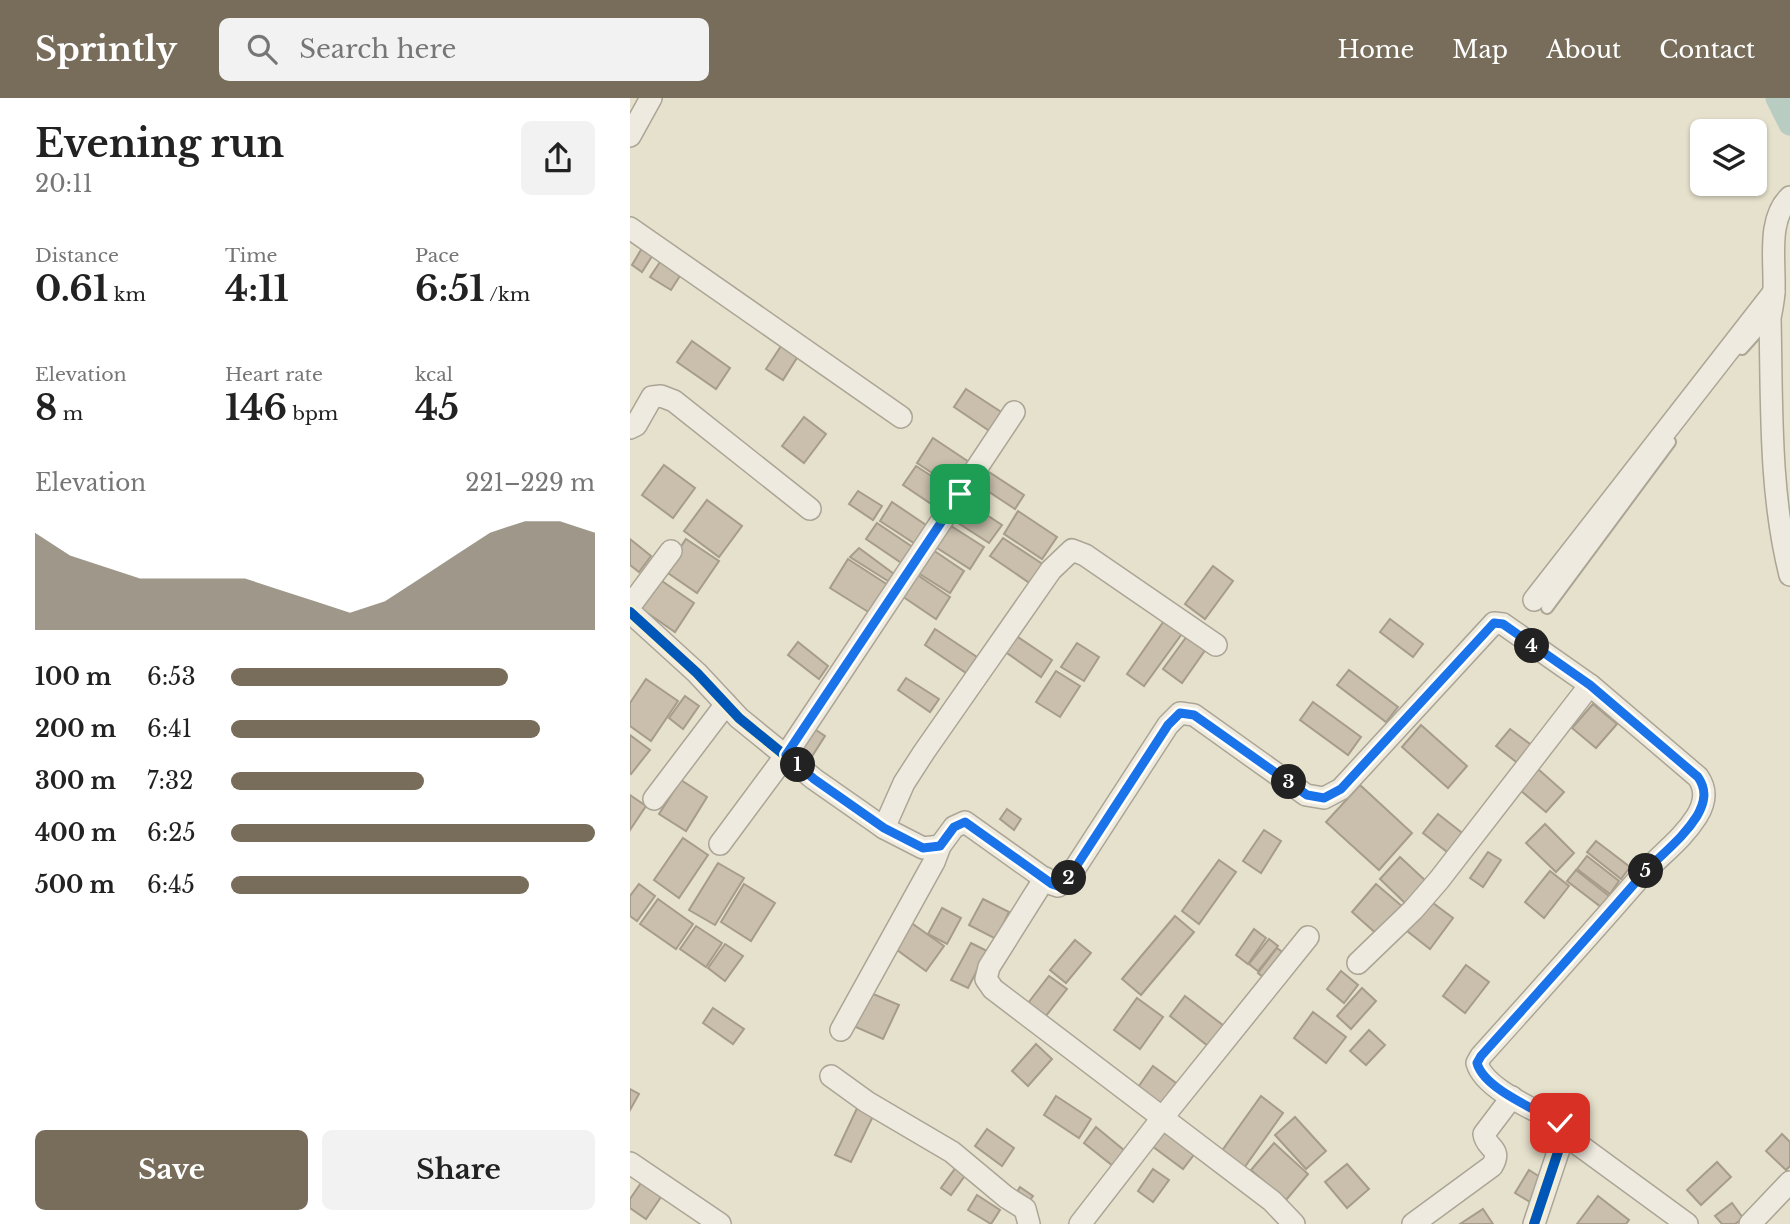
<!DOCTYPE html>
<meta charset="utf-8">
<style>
body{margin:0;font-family:"Libre Baskerville",serif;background:#f2f2f2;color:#222;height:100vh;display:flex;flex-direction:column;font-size:26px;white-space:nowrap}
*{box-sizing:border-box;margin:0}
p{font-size:23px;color:#767676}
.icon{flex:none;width:38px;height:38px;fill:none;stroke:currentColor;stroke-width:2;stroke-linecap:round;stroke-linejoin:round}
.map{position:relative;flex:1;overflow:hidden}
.side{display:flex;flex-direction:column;background:#fff;width:630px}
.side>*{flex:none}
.controls{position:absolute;left:1060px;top:21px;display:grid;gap:14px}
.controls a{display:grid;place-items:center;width:77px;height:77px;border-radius:10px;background:#fff;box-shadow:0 2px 5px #0004;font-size:35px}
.pin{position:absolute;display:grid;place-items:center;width:60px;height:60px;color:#fff;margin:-30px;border-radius:14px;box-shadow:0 4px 10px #0006}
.km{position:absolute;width:35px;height:35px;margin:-18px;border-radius:50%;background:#222;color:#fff;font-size:19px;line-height:35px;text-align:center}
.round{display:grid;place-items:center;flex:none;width:74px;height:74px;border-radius:10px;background:#f2f2f2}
.head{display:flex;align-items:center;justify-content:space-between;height:119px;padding:0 35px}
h1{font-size:38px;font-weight:700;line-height:52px}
.figures{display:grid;grid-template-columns:repeat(3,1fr);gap:10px;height:119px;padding:7px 35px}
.figures div{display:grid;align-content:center}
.figures b{font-size:35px;font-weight:700}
.figures small{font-size:19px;font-weight:400}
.figures p{font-size:19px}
.chart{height:196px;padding:14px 35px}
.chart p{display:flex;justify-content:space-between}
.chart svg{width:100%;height:126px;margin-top:7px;fill:#776d5a;opacity:.7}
.button{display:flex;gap:14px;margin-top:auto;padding:14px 35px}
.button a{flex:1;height:80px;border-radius:10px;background:#776d5a;color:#fff;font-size:28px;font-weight:700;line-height:80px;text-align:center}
.button a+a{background:#f2f2f2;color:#222}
ul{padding:0 35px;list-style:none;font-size:23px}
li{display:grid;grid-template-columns:112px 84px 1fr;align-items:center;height:52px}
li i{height:18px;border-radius:9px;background:#776d5a}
header{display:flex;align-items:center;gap:42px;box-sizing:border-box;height:98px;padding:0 35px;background:#776d5a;color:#fff}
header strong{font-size:33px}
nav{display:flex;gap:38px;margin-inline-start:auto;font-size:24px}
.search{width:490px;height:63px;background:#f2f2f2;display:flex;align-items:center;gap:18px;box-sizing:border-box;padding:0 24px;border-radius:10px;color:#767676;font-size:26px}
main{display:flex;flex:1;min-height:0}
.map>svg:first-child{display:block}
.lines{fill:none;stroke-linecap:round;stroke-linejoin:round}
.canal{stroke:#b8ccc2;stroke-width:23}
.building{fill:#cabfad;stroke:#a79c8b;stroke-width:2}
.service-casing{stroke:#aba596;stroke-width:14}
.minor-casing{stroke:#aba596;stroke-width:24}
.service{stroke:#eeeadf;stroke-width:10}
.minor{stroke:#eeeadf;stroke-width:21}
.cycleway-casing{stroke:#f8f0d2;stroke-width:15}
.cycleway{stroke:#0057b8;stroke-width:10}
.route-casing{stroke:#fff;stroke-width:14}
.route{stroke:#1a73e8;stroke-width:9}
</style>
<header>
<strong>Sprintly</strong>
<div class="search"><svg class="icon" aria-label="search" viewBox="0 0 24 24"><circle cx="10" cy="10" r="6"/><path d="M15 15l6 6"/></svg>Search here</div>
<nav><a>Home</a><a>Map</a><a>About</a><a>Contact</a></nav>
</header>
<main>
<section class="side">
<div class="head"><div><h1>Evening run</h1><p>20:11</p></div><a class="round"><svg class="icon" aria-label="share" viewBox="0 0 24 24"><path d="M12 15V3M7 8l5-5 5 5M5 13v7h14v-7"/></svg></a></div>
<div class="figures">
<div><p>Distance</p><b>0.61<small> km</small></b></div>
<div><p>Time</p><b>4:11</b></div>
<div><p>Pace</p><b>6:51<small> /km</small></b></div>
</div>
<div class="figures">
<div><p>Elevation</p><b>8<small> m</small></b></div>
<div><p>Heart rate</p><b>146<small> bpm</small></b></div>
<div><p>kcal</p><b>45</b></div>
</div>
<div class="chart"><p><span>Elevation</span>221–229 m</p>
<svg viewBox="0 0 160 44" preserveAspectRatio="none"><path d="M0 44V10L10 18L20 22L30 26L40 26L50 26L60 26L70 30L80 34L90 38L100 34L110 26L120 18L130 10L140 6L150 6L160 10V44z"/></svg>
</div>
<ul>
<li><b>100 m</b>6:53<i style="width:76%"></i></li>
<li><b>200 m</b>6:41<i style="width:85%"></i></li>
<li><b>300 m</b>7:32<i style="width:53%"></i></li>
<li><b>400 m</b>6:25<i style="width:100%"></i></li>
<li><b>500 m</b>6:45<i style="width:82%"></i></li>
</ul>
<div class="button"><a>Save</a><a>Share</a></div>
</section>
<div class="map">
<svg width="1160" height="1126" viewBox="0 0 1160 1126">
<rect width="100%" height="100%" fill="#e6e1cc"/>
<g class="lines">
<polyline class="canal" points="1147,0 1160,26"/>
</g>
<g class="building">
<polygon points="15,145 26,152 12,174 2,167"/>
<polygon points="32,161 53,173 41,192 20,179"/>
<polygon points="62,243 100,270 86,291 47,264"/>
<polygon points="153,245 170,255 153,282 136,271"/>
<polygon points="336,291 379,319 367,338 324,309"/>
<polygon points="174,319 196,336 174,365 152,348"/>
<polygon points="303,340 345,368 328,392 287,365"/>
<polygon points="34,367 65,390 43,420 12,397"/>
<polygon points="286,368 326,394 313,414 273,387"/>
<polygon points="356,372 394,397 385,411 347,386"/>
<polygon points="228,393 252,408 243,422 219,406"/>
<polygon points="77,402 112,428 89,459 54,433"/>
<polygon points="262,404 299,429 287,447 250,423"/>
<polygon points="337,404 372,427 359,445 325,423"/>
<polygon points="388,413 427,439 412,461 374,436"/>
<polygon points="247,425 284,450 273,466 236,441"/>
<polygon points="318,426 354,449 340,471 304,448"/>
<polygon points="373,440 414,467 401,486 360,458"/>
<polygon points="0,441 21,458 9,474 0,467"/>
<polygon points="56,441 89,463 67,495 35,473"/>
<polygon points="229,450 264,476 258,483 220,459"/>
<polygon points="300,450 334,473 320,495 285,473"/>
<polygon points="218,461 258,487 240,515 200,490"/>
<polygon points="583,468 603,483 575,521 555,506"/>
<polygon points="283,474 320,499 306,521 269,496"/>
<polygon points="29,481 64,505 45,534 10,510"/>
<polygon points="536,520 554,533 514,588 497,576"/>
<polygon points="760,521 793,546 783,559 750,534"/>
<polygon points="305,531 347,559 336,575 295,547"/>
<polygon points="385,537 422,562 411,579 374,553"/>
<polygon points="557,538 576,551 552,585 533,571"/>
<polygon points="168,544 198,568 189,581 158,557"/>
<polygon points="447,545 469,559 454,583 431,569"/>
<polygon points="719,572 768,609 756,624 707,587"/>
<polygon points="426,573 450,588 430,619 406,604"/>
<polygon points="276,580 309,601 300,614 268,592"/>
<polygon points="16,581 48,603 21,643 0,628 0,605"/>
<polygon points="55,598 69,608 53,631 39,620"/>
<polygon points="683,604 731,639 718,657 670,622"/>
<polygon points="963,606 987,626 966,650 942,630"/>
<polygon points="177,626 195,638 179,663 160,651"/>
<polygon points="791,627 837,668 818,690 772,649"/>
<polygon points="880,631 904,649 890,667 866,648"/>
<polygon points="0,637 20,652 1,676 0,675"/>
<polygon points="908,671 934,694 916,714 890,692"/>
<polygon points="51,682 77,699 56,733 29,716"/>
<polygon points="730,687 782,735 749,772 696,724"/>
<polygon points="0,697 16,708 0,732"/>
<polygon points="377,711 391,721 384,732 370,721"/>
<polygon points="808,716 836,738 821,757 793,735"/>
<polygon points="915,726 944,755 926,774 896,745"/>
<polygon points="634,732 651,743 631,775 613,763"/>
<polygon points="53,740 78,757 49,800 24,782"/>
<polygon points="966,743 1000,769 991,781 957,754"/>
<polygon points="858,754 871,762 853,789 840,780"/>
<polygon points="957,758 989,783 980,796 947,771"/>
<polygon points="770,759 797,784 776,806 750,781"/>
<polygon points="589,762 606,774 569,826 552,813"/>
<polygon points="88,765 114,780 85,827 59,812"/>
<polygon points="946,772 979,798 971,809 937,783"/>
<polygon points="920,773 939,788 914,820 895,804"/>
<polygon points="9,786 25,798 7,823 0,818 0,798"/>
<polygon points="114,786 145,805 121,843 91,824"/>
<polygon points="746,786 773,809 749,838 722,814"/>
<polygon points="795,799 823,820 800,851 772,829"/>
<polygon points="28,801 63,826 46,851 10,826"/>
<polygon points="353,801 379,814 366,841 339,827"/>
<polygon points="312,810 331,820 317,846 298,836"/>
<polygon points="545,818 564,834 511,897 492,881"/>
<polygon points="280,824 314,848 296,873 263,849"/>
<polygon points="66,828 92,845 76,869 50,851"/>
<polygon points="624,831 636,840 618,866 606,857"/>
<polygon points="639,841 648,848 628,873 619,866"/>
<polygon points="445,842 461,855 436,885 420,872"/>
<polygon points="341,845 357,853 338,890 321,882"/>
<polygon points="95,846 113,858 95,883 78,870"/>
<polygon points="647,850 659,859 639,884 628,875"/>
<polygon points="836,867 859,884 835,915 813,898"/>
<polygon points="711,873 728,887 714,905 697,891"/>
<polygon points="419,878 437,891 412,923 395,909"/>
<polygon points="732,890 746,903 721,931 707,918"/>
<polygon points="234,892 269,907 253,941 219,926"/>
<polygon points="555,898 594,928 578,948 540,918"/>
<polygon points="507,900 533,919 510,951 484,932"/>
<polygon points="83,910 114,931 103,946 73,925"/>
<polygon points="683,914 716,939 696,965 664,940"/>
<polygon points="739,932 755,947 736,967 720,953"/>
<polygon points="406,946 422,961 398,988 382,973"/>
<polygon points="523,968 546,985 528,1009 506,992"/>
<polygon points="0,991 9,996 0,1012"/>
<polygon points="426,998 461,1021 449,1040 414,1017"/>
<polygon points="631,998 653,1015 614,1070 591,1054"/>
<polygon points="229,1006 245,1014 221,1064 205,1057"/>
<polygon points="665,1019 696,1053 676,1071 645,1037"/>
<polygon points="531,1027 566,1054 553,1071 518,1045"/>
<polygon points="466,1029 495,1053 483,1068 454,1045"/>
<polygon points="357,1031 384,1050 372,1068 345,1048"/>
<polygon points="1152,1036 1160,1044 1160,1068 1156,1072 1136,1053"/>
<polygon points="644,1045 678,1076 656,1102 621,1072"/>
<polygon points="1087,1064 1101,1079 1071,1107 1057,1092"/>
<polygon points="329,1065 339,1072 321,1097 311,1090"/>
<polygon points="717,1066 739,1091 717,1110 695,1084"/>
<polygon points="523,1071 539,1082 523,1104 508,1093"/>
<polygon points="899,1072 918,1084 905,1107 885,1095"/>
<polygon points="11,1085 31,1099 16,1121 0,1110 0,1101"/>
<polygon points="390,1089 403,1098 398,1105 385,1097"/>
<polygon points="347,1097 370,1112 361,1126 338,1112"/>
<polygon points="968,1098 999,1122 996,1126 947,1126"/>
<polygon points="1102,1105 1113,1120 1105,1126 1092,1126 1085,1118"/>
<polygon points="853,1111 863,1126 830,1126"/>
</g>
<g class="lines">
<defs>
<g id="service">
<polyline points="1112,251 1138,222"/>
<polyline points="917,510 1040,344"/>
</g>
<g id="minor">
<polyline points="0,38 21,0"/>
<path d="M 1160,99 C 1137,121 1145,162 1144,191 C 1144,201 1142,210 1140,220 C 1142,306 1139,393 1160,477"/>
<polyline points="0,130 271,319"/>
<polyline points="0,330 6,327 22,299 31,298 44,303 180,411"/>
<polyline points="904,502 1144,194"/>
<polyline points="0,508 41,453"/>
<path d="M 0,514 L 67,575 L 109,620 L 184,681 L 254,730 L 293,750 L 310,748 L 324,729 L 335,724 L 422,786 L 428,788 L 436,784 L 538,627 L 550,615 L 564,617 L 676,697 L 694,700 L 711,691 L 864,525 L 873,526 L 960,587 L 1068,679 C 1077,692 1075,705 1067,718 C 1052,742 1030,757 1012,777 C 959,838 905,898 851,958 L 847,965 C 854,991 907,1013 930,1025 L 934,1036 L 904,1126"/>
<polyline points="24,701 96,606"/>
<polyline points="254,730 274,685 294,654 421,472 442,452 455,457 586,547"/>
<polyline points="90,746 156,657 384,314"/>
<polyline points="415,780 359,869 356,881 363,891 642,1103 664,1126"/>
<polyline points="728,865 783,812 809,782 960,587"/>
<polyline points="211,932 304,764 310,748"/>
<polyline points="201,978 237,1004 322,1054 376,1099 395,1111 399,1126"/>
<polyline points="934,1036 1057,1126"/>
<polyline points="0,1065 90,1126"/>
<polyline points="450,1126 533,1019 678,839"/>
<path d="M 783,1126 L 862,1068 C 873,1050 856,1051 854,1036 L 882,999"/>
<polyline points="1120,1126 1160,1084"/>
</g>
</defs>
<use href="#service" class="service-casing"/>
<use href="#minor" class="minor-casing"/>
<use href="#service" class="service"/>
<use href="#minor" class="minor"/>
<defs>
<path id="cycleway" d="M 0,514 L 67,575 L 109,620 L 184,681 L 254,730 L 293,750 L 310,748 L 324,729 L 335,724 L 422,786 L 428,788 L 436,784 L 538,627 L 550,615 L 564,617 L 676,697 L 694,700 L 711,691 L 864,525 L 873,526 L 960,587 L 1068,679 C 1077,692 1075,705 1067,718 C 1052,742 1030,757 1012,777 C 959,838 905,898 851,958 L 847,965 C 854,991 907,1013 930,1025 L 934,1036 L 904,1126"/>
</defs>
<use href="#cycleway" class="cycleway-casing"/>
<use href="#cycleway" class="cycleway"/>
</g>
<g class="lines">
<defs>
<path id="route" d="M 330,396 L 156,657 L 184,681 L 254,730 L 293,750 L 310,748 L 324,729 L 335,724 L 422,786 L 428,788 L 436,784 L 538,627 L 550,615 L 564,617 L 677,697 L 694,700 L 711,691 L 864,525 L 873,526 L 960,587 L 1068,679 C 1077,692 1075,704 1067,718 C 1052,742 1030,757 1012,777 C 959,838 905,898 851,958 L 847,965 C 854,991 907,1012 930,1025"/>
</defs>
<use href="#route" class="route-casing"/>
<use href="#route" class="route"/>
</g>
</svg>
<div class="controls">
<a><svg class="icon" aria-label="layers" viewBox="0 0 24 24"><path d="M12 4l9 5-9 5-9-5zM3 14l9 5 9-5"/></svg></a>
</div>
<div class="pin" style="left:330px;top:396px;background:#1e9e55"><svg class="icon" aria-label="arrive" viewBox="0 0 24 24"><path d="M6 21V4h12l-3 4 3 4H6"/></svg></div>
<div class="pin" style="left:930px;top:1025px;background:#d93025"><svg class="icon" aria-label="check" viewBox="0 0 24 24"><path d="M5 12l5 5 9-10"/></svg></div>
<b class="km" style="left:168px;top:667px">1</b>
<b class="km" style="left:439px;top:780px">2</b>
<b class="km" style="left:659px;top:684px">3</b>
<b class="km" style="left:902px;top:548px">4</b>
<b class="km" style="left:1016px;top:773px">5</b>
</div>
</main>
